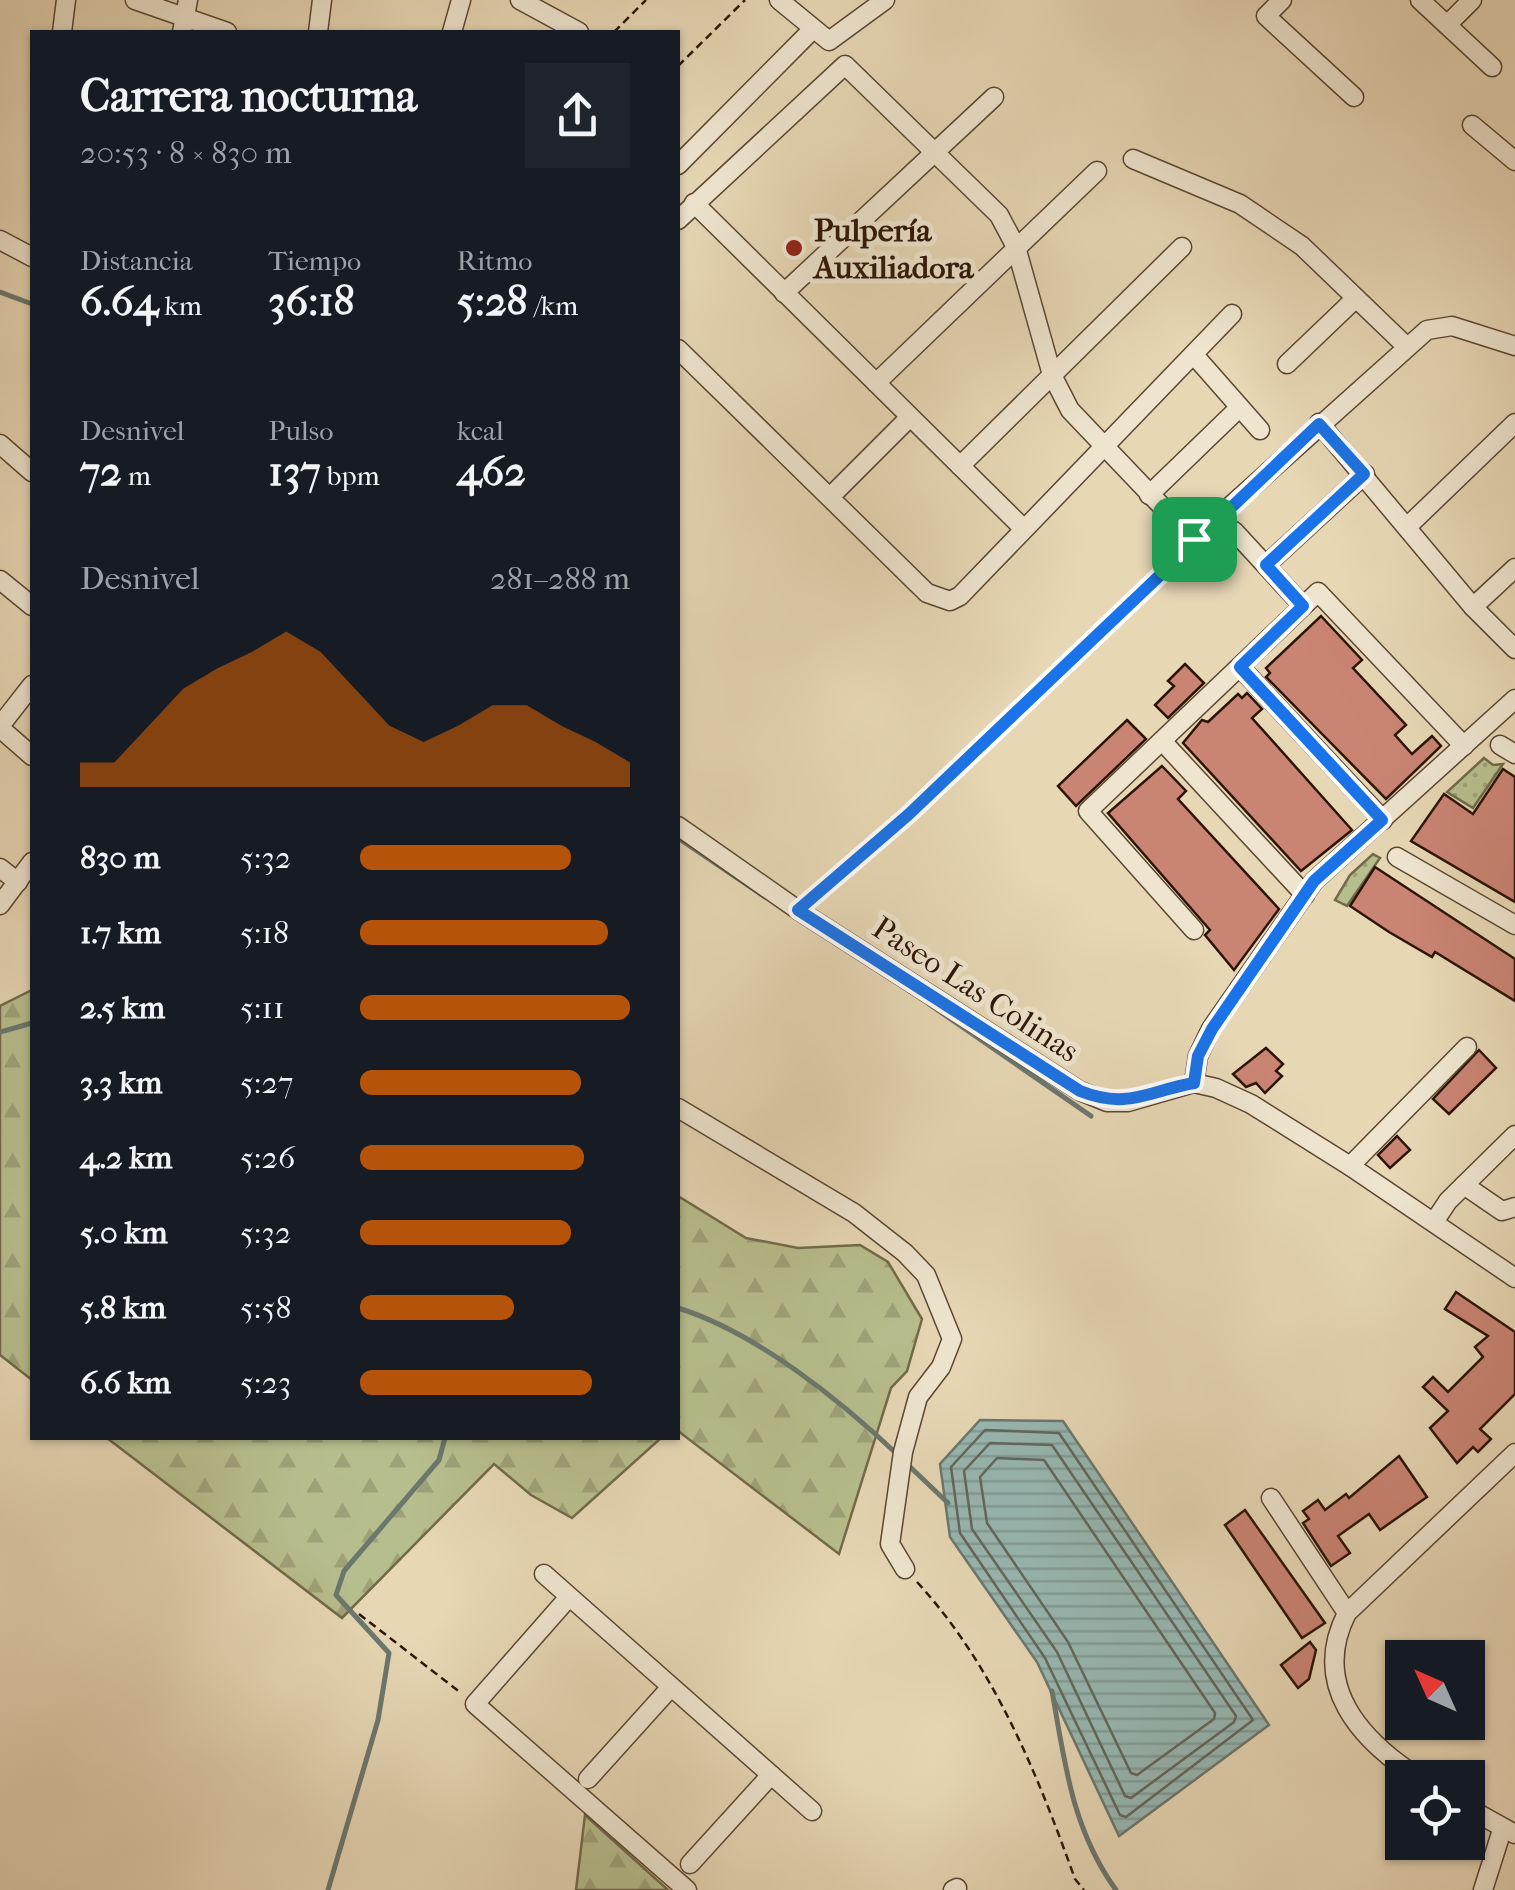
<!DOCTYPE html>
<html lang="es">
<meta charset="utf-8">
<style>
body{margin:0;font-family:"IM FELL French Canon",serif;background:#20242c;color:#f1f3f6;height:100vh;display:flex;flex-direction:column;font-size:38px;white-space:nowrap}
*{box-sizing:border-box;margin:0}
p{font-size:32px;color:#9ea1a6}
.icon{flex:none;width:55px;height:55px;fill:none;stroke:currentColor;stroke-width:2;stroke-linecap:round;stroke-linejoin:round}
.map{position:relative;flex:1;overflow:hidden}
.drawer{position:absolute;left:30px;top:30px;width:650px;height:1410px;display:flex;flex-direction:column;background:#171b24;border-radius:0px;box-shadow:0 2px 8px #0004}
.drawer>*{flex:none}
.needle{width:65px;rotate:315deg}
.fabs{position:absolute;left:1385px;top:1640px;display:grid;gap:20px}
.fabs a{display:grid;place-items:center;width:100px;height:100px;border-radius:0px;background:#171b24;box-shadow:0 2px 8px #0004;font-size:50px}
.pin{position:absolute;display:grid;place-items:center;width:85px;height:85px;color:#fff;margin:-42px;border-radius:20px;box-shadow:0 5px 15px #0006}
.round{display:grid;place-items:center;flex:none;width:105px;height:105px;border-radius:0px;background:#20242c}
.headline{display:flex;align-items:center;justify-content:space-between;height:170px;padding:0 50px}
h1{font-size:45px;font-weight:700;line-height:75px}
.figures{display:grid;grid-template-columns:repeat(3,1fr);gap:15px;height:170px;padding:10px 50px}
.figures div{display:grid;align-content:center}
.figures b{font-size:42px;font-weight:700}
.figures small{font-size:28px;font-weight:400}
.figures p{font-size:28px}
.chart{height:280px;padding:20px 50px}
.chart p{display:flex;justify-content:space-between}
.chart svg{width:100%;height:180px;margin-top:10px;fill:#b45309;opacity:.7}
ul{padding:0 50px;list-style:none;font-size:32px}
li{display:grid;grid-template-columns:160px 120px 1fr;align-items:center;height:75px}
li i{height:25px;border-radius:12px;background:#b45309}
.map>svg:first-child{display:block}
.green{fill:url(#green-dots);stroke:#726a4a;stroke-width:2.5}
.forest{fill:url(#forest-firs);stroke:#726a4a;stroke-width:2.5}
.water{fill:url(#water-rules);stroke:#6c776e;stroke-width:2.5}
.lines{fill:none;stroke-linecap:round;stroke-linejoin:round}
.shore{stroke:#62665d;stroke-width:2.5}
.stream{stroke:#6c776e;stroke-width:5}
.building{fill:#ca8474;stroke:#2c1507;stroke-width:2.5}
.minor-casing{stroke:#5b4632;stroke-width:21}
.path{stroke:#2c1507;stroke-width:2.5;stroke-dasharray:8 5;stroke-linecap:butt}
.minor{stroke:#efe5cf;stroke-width:18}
.route-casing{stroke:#fff;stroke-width:20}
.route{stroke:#1a73e8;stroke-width:12}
.poi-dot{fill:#8f2418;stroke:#efe5cf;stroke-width:4}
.labels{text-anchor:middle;stroke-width:10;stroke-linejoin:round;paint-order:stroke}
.poi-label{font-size:32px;font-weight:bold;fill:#2c1507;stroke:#efe5cf;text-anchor:start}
.street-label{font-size:32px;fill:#2c1507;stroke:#efe5cf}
</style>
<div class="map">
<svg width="1515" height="1890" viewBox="0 0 1515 1890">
<defs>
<pattern id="green-dots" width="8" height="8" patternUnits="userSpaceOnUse" patternTransform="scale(2.5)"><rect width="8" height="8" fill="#b7be8d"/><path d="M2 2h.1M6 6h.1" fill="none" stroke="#9ea278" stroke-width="1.8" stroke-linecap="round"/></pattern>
<pattern id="forest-firs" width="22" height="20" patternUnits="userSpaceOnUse" patternTransform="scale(2.5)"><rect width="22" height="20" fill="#b7be8d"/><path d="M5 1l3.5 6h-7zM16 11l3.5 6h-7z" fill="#9ea278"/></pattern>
<pattern id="water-rules" width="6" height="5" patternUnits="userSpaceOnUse" patternTransform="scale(2.5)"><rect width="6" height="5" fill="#97b8b3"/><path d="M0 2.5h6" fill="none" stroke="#829d98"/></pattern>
</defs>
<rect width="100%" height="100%" fill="#e7d7b5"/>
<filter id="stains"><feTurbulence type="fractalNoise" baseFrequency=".002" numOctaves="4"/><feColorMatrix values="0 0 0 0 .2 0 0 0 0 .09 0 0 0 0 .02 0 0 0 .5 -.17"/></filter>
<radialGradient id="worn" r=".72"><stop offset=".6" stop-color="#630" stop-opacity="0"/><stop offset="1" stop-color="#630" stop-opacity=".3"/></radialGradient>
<g class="green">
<polygon points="1484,758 1493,765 1503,764 1473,808 1447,792"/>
<polygon points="1373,854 1380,858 1347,906 1335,900 1350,875"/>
</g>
<g class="forest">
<polygon points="32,990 32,1380 0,1355 0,1006"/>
<polygon points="678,1196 746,1238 798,1248 860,1245 888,1262 922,1319 907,1371 891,1388 839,1554 678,1431"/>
<polygon points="107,1438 661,1438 572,1518 531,1495 494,1464 342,1618"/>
<polygon points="585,1815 668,1890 576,1890"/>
</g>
<polygon class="water" points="980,1420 1063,1421 1269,1725 1119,1836 1037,1662 950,1537 940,1464"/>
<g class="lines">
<g class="shore">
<polygon points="985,1430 1059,1433 1253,1720 1126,1817 1120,1815 1045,1658 960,1533 951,1467"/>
<polygon points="990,1443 1052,1445 1236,1716 1234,1722 1131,1798 1125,1796 1057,1652 972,1529 964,1471"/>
<polygon points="997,1458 1044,1460 1215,1713 1214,1719 1137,1775 1131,1773 1068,1642 987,1523 980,1477"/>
</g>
<g class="stream">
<polyline points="0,292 32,304"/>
<polyline points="678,838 765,897"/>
<polyline points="929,1004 1091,1116"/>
<polyline points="0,1032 32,1023"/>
<path d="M 678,1308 C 755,1332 839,1399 898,1455"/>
<polyline points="906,1463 948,1503"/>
<path d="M 1052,1691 C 1065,1764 1072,1829 1116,1890"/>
<polyline points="328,1890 378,1720 389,1653 336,1595 344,1571 439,1460 445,1438"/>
</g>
</g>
<g class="building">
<polygon points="1321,616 1362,660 1353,668 1406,725 1395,735 1412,754 1432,736 1441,746 1386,799 1266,677 1270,673 1266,668"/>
<polygon points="1185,664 1204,683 1168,718 1155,705 1174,686 1168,681"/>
<polygon points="1247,693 1262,709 1252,718 1352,830 1301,871 1183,743 1202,720 1208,722 1238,694 1242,698"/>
<polygon points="1127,720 1146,739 1076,806 1058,786"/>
<polygon points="1162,766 1186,791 1178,799 1279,909 1234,970 1205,935 1210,930 1203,922 1108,813"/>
<polygon points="1503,769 1515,777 1515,902 1411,841 1444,794 1473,814"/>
<polygon points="1375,867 1515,959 1515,1001 1435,952 1432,957 1389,932 1350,906"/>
<polygon points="1266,1048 1283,1064 1276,1071 1282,1076 1265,1093 1256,1083 1246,1087 1233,1074"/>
<polygon points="1479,1050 1496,1068 1449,1114 1433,1099"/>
<polygon points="1397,1136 1410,1150 1390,1168 1378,1155"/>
<polygon points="1456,1292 1515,1332 1515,1394 1480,1429 1491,1439 1478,1452 1473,1447 1457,1463 1430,1428 1448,1411 1423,1387 1433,1377 1448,1392 1483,1357 1475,1347 1488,1336 1445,1309"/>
<polygon points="1399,1456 1427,1497 1380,1530 1369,1514 1338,1536 1350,1553 1331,1566 1303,1523 1309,1519 1303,1511 1318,1500 1325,1510 1346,1494 1349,1498"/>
<polygon points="1245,1510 1325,1623 1302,1638 1225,1525"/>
<polygon points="1310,1642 1316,1650 1309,1679 1298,1688 1281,1665"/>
</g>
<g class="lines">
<defs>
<g id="minor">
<polyline points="135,0 227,32"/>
<polyline points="520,0 579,32"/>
<polyline points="779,0 829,41 885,0"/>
<polyline points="1282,0 1266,16 1354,97"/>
<polyline points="1420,0 1492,67"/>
<polyline points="1447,25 1472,0"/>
<polyline points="62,32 66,0"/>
<polyline points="182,32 188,0"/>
<polyline points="318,32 322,0"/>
<polyline points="452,32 461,0"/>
<polyline points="1472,125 1515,161"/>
<polyline points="1133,159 1240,204 1302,246 1406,346"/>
<polyline points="678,165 813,29"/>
<polyline points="694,203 1023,528"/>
<polyline points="678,220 845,65 999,215 1016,247 1052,375 1070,410 1193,539"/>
<polyline points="0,240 32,257"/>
<polyline points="784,293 994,97"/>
<polyline points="678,349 927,593 950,601 960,596 1232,314"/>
<polyline points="1194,355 1260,430"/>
<polyline points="1287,364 1356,298"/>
<polyline points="876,383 1097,171"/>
<polyline points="1319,423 1473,607 1515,649"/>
<polyline points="0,444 32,472"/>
<polyline points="960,466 1182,247"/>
<polyline points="1149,495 1239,408"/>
<polyline points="830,497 910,417"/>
<polyline points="1408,526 1515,423"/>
<polyline points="1234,531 1303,606"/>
<polyline points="1187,545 1427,330 1452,326 1515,346"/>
<polyline points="1266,565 1365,474"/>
<polyline points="0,580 32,606"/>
<polyline points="1473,607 1515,568"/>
<polyline points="1240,667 1383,820"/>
<polyline points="0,726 32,685"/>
<polyline points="0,728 32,756"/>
<polyline points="1163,742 1305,895"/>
<polyline points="1500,745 1515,754"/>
<polyline points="678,826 798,910 1080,1091 1107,1102 1128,1102 1194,1083 1216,1088 1251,1104 1350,1166 1515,1278"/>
<polyline points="1397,857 1515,925"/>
<polyline points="0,868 18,882"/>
<polyline points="0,905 32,862"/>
<polyline points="1194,930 1088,811 1318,592 1464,746"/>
<polyline points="1194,1083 1198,1056 1211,1029 1314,881 1515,699"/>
<polyline points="678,1108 854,1213 905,1253 926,1275 952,1339 941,1367 918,1397 903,1452 890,1544 905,1569"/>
<polyline points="1350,1166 1467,1047"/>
<polyline points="1464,1185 1502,1211 1515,1207"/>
<polyline points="1434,1222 1448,1201 1515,1135"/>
<polyline points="1271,1498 1347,1613"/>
<polyline points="544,1574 812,1811"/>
<polyline points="569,1597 475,1704 687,1890"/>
<path d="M 1419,1778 C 1360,1740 1310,1685 1347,1613 L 1515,1453"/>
<polyline points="588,1779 671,1687"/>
<polyline points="1468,1808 1515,1834"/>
<polyline points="690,1864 771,1775"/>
<polyline points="953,1890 957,1888"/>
<polyline points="1483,1890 1502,1830"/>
</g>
</defs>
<use href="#minor" class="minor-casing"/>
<g class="path">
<polyline points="614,32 646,0"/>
<polyline points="678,66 745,0"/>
<polyline points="811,900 908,815 1176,556"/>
<path d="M 917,1582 C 994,1666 1037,1773 1075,1879 L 1084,1890"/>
<polyline points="359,1614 461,1693"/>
</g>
<use href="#minor" class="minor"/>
</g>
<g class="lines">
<defs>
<path id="route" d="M 1319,424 L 1364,474 L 1266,565 L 1303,606 L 1240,667 L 1382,820 L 1314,881 L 1212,1029 L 1198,1056 L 1194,1083 C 1148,1091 1128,1110 1080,1091 L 798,910 L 908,815 Z"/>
</defs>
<use href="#route" class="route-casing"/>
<use href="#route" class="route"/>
</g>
<circle class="poi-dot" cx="794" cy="248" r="10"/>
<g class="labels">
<g class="poi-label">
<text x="814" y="241">Pulpería<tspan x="814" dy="37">Auxiliadora</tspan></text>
</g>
<g class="street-label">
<text transform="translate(976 989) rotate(33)" y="11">Paseo Las Colinas</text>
</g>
</g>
<rect width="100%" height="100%" filter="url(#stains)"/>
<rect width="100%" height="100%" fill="url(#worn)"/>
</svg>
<div class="fabs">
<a><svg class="needle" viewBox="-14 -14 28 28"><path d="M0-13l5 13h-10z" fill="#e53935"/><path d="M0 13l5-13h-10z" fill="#9ea1a6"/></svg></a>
<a><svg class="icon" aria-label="locate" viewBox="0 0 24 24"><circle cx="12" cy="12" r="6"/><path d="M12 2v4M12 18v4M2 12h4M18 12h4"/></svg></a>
</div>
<div class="pin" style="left:1194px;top:539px;background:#1e9e55"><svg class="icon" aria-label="arrive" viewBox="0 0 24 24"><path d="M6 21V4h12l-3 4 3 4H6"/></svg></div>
<section class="drawer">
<div class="headline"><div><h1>Carrera nocturna</h1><p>20:53 · 8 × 830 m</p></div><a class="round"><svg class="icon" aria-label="share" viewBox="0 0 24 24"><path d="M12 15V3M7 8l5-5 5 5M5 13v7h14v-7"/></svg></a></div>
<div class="figures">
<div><p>Distancia</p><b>6.64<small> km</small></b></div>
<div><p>Tiempo</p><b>36:18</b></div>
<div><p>Ritmo</p><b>5:28<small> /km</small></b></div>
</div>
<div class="figures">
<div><p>Desnivel</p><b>72<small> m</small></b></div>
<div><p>Pulso</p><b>137<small> bpm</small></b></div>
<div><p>kcal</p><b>462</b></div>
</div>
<div class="chart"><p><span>Desnivel</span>281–288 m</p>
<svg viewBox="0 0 160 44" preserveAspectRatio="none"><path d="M0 44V38L10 38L20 29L30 20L40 15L50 11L60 6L70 11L80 20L90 29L100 33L110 29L120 24L130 24L140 29L150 33L160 38V44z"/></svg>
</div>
<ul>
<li><b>830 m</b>5:32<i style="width:78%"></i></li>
<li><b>1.7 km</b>5:18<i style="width:92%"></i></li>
<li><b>2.5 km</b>5:11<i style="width:100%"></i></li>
<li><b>3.3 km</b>5:27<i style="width:82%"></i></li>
<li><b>4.2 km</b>5:26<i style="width:83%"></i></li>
<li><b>5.0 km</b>5:32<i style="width:78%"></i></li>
<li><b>5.8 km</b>5:58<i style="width:57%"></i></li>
<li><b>6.6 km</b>5:23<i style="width:86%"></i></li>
</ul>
</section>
</div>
